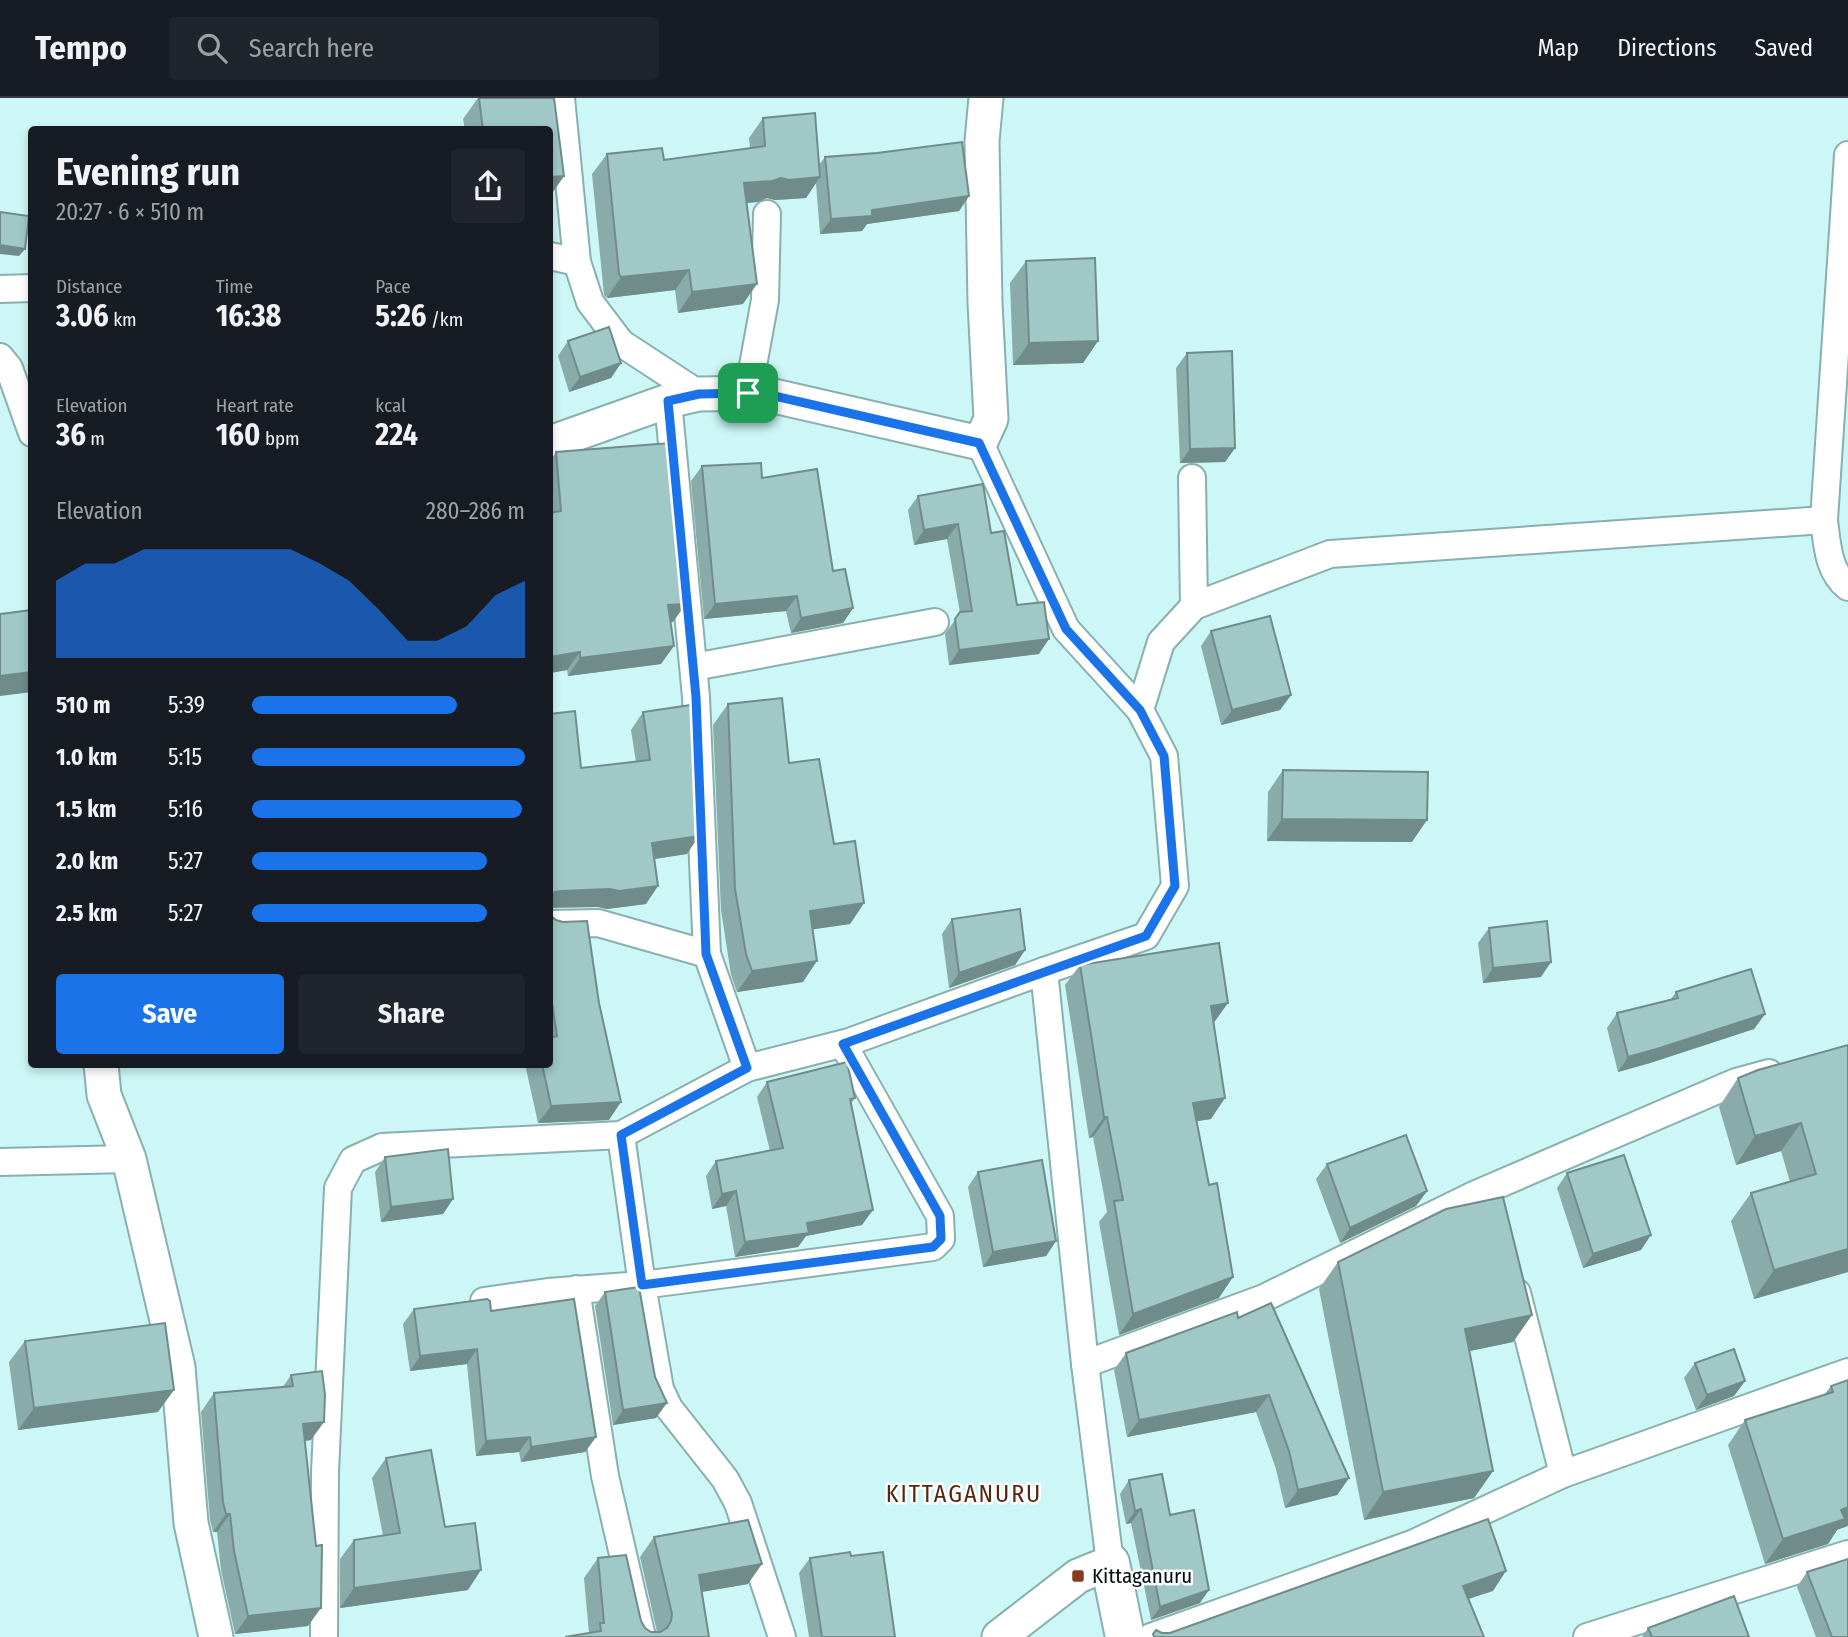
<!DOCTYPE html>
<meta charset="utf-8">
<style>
body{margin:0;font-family:"Fira Sans Condensed",sans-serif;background:#20242c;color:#f1f3f6;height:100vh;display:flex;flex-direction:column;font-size:26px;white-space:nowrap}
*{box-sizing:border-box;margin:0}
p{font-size:23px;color:#9ea1a6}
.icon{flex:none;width:38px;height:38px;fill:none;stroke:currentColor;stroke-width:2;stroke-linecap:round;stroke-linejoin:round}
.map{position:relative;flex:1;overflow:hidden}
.sheet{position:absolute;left:28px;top:28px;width:525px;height:942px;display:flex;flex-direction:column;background:#171b24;border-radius:7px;box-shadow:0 4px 10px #0003}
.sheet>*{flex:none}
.pin{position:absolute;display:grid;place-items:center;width:60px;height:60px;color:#fff;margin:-30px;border-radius:14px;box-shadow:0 4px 10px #0006}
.round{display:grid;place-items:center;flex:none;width:74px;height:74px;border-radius:7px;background:#20242c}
.headline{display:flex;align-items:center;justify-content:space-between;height:119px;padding:0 28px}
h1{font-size:38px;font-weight:700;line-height:52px}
.figures{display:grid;grid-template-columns:repeat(3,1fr);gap:10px;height:119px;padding:7px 28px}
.figures div{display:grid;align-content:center}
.figures b{font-size:30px;font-weight:700}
.figures small{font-size:19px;font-weight:400}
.figures p{font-size:19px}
.chart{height:196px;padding:14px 28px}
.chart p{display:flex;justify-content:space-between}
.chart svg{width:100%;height:126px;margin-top:7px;fill:#1a73e8;opacity:.7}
.cta{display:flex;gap:14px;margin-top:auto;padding:14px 28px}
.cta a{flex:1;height:80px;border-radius:7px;background:#1a73e8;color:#fff;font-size:28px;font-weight:700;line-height:80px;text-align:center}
.cta a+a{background:#20242c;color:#f1f3f6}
ul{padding:0 28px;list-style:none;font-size:23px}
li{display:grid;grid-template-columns:112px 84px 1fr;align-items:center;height:52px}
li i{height:18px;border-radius:9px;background:#1a73e8}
header{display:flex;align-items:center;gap:42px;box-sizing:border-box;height:98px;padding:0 35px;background:#171b24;border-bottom:2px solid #363941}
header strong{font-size:33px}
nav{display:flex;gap:38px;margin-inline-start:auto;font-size:24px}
.search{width:490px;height:63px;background:#20242c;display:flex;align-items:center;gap:18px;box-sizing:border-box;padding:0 24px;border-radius:7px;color:#9ea1a6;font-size:26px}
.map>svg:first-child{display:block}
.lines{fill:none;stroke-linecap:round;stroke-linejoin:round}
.minor-casing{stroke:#88b0af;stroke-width:30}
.tertiary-casing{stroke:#88b0af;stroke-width:37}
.secondary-casing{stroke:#88b0af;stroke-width:42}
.minor{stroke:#fff;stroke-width:26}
.tertiary{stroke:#fff;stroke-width:33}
.secondary{stroke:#fff;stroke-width:38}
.wall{fill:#89acab}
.shaded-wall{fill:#6f8c8b}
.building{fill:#9fc8c7;stroke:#6f8c8b;stroke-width:2}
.route-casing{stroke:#fff;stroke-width:14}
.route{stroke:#1a73e8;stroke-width:9}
.poi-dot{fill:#853e1c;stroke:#fff;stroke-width:2.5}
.labels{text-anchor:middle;stroke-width:5;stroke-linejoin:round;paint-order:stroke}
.poi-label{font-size:21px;fill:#020e0e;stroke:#fff;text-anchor:start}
.quarter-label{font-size:24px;letter-spacing:2px;fill:#56260e;stroke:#fff}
</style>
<header>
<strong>Tempo</strong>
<div class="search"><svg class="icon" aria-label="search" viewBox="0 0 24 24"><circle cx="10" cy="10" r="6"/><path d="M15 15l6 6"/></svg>Search here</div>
<nav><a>Map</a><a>Directions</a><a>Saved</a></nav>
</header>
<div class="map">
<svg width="1848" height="1539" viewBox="0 0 1848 1539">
<rect width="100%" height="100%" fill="#cdf7f6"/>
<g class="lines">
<defs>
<g id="minor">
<polyline points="561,0 577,164 590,204 621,245 699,296"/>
<polyline points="550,158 577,164"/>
<polyline points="0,191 32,190"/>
<polyline points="0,259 9,270 32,335"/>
<polyline points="748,295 765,202 767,116"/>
<polyline points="668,303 696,599 707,856 747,970"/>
<polyline points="980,345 1066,531 1140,612 1164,658 1175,788 1146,838 1044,873 1085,1266 1110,1465"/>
<polyline points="1192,380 1194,508"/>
<path d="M 1824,422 C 1827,446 1828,474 1848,489"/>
<polyline points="694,569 935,524"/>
<polyline points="1140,612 1161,544 1194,508 1330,456 1824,422 1848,57"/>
<polyline points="550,826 598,825 707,856"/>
<polyline points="621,1037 642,1187 660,1291 669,1310 725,1381 738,1405 782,1539"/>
<polyline points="0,1064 129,1061"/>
<polyline points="576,1191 605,1378 642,1539"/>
<polyline points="1517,1195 1563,1376"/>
<polyline points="484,1203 548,1194 642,1187 933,1149 941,1141 940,1118 843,946"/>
<polyline points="1085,1266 1264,1200 1474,1097 1736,984 1769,975"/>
<polyline points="324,1539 325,1374 338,1090 353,1062 382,1049 621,1037 747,970 849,944 1044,873"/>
<polyline points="1151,1539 1412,1446 1563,1376 1848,1274"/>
<polyline points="1587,1539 1848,1456"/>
</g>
<g id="tertiary">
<polyline points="550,345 668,303 699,296 761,295 980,345 991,321 985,205 982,43 986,0"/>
<polyline points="101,966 104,997 129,1061 178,1269 191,1425 216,1539"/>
<polyline points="999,1539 1078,1478 1110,1465"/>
</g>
<polyline id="secondary" points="1110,1465 1125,1539"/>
</defs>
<use href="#minor" class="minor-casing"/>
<use href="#tertiary" class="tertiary-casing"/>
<use href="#secondary" class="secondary-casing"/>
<use href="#minor" class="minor"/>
<use href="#tertiary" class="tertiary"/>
<use href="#secondary" class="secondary"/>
</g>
<g class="wall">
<polygon points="478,0 554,0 564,78 550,98 550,32 465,32 463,21"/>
<polygon points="763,20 819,67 825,59 969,98 959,113 867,126 862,133 820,136 816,85 806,100 775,102 767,100 758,104 747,105 743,206 678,215 675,192 607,200 604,197 592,76 607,56 664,62 750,50 749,40"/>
<polygon points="1026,163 1098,243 1083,265 1013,267 1010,185"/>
<polygon points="568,243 621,265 611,280 569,294 558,258"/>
<polygon points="1187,255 1235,350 1225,364 1180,365 1176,270"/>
<polygon points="556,354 673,524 670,524 661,566 568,578 567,572 550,575 550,363"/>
<polygon points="702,368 762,380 833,473 853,510 843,525 791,535 786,513 704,521 691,383"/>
<polygon points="918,398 991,435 1017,507 1039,556 949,567 945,536 960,515 947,441 914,447 908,412"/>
<polygon points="1211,533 1291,597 1280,612 1221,627 1201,548"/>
<polygon points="728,606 789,665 864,805 850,826 813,831 803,884 737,894 731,877 721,812 713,627"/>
<polygon points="643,614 687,756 655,761 646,806 607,811 598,809 581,670 636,664 631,632"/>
<polygon points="1283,672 1412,744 1267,743 1268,694"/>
<polygon points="550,817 609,1022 538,1025 525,966 550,966"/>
<polygon points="952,821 1025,852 1015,867 949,890 942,836"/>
<polygon points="1489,830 1541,879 1483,885 1478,845"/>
<polygon points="1080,867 1214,925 1211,1021 1197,1023 1219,1200 1119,1237 1099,1124 1107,1114 1093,1039 1089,1040 1065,887"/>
<polygon points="1676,894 1765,916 1754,931 1650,965 1618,974 1607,930 1617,915 1671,901"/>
<polygon points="1848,947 1848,1174 1754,1201 1731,1123 1751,1095 1790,1084 1781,1053 1736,1067 1719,1009 1738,980"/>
<polygon points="767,984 855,1000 851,1006 862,1127 806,1138 798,1149 735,1159 726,1108 712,1111 706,1078 716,1063 770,1053 757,999"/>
<polygon points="385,1059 453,1101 443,1116 381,1124 375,1074"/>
<polygon points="1327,1066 1427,1093 1416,1108 1340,1145 1316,1081"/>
<polygon points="978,1074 1056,1143 1046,1158 983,1169 968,1089"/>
<polygon points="1567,1075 1641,1152 1583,1170 1557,1090"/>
<polygon points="1338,1164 1532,1217 1513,1244 1469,1253 1493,1373 1474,1400 1364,1422 1319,1191"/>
<polygon points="605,1194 656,1320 613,1327 595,1208"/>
<polygon points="414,1211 491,1213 596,1339 585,1354 521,1364 519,1354 476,1358 467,1266 410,1273 403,1226"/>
<polygon points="1238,1220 1349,1380 1337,1397 1285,1410 1276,1371 1256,1314 1127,1339 1114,1272 1126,1255"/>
<polygon points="25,1243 158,1314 18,1332 9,1264"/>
<polygon points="1695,1265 1745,1283 1734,1298 1696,1312 1684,1280"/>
<polygon points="291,1277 311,1342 305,1343 308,1528 235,1536 221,1472 217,1434 213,1434 210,1422 201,1314 214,1295 283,1289"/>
<polygon points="1848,1282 1837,1432 1828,1446 1765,1466 1728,1347 1745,1322 1824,1297 1831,1288"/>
<polygon points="386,1360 445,1429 468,1492 340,1510 340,1461 354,1442 383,1438 372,1380"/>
<polygon points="1129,1382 1170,1417 1200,1505 1151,1522 1131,1425 1126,1426 1120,1396"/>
<polygon points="654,1439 748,1486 701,1494 709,1539 589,1535 584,1480 598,1460 645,1530 651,1534 657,1534 640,1459"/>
<polygon points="851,1458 895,1539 809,1539 799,1475 810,1460"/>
<polygon points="1807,1474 1848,1539 1816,1539 1797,1489"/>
<polygon points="1648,1530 1652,1539 1642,1539"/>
</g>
<g class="shaded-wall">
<polygon points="564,78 550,98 550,79"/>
<polygon points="820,79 806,100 775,102 767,100 758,104 730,106 744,85 781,80"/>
<polygon points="969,98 959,113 867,126 862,133 820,136 831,121 872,112"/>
<polygon points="0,147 25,151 19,158 0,156"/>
<polygon points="689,172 675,192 607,200 621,179"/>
<polygon points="757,186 743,206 678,215 692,194"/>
<polygon points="1098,243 1083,265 1013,267 1029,245"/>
<polygon points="621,265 611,280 569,294 580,279"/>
<polygon points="1235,350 1225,364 1180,365 1190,351"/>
<polygon points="958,426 947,441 914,447 924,432"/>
<polygon points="797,498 786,513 704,521 715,506"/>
<polygon points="686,506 673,524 656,525 668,507"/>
<polygon points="853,510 843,525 791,535 801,520"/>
<polygon points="1049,541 1039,556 949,567 959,552"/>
<polygon points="674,548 661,566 568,578 580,560"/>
<polygon points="580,554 567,572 550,575 550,559"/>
<polygon points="32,574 32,594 0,598 0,578"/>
<polygon points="1291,597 1280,612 1221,627 1232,612"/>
<polygon points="1282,721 1427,722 1412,744 1267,743"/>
<polygon points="699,738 687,756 640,763 652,745"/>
<polygon points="658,788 646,806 607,811 598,809 550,810 550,800 555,794 561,793"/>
<polygon points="864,805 850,826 795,834 810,813"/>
<polygon points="1025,852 1015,867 949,890 959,875"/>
<polygon points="817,863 803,884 737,894 752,873"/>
<polygon points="1551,864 1541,879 1483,885 1493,870"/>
<polygon points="1228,905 1213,926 1211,908"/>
<polygon points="1765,916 1754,931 1650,965 1618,974 1628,959"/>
<polygon points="1225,1000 1211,1021 1179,1026 1193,1005"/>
<polygon points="621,1004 609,1022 538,1025 551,1008"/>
<polygon points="1104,1019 1107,1019 1093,1039 1089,1040"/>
<polygon points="1801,1025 1781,1053 1736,1067 1755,1038"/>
<polygon points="736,1093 726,1108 712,1111 722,1096"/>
<polygon points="1427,1093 1416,1108 1340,1145 1350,1130"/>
<polygon points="453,1101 443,1116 381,1124 391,1109"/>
<polygon points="873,1112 862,1127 806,1138 798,1149 735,1159 745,1144 807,1125"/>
<polygon points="1651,1137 1641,1152 1583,1170 1593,1156"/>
<polygon points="1056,1143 1046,1158 983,1169 993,1154"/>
<polygon points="1848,1151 1848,1174 1754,1201 1774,1172"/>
<polygon points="1233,1179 1219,1200 1119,1237 1133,1216"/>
<polygon points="1532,1217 1513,1244 1446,1258 1465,1231"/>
<polygon points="477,1251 467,1266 410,1273 420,1258"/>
<polygon points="1745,1283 1734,1298 1696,1312 1707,1297"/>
<polygon points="174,1292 158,1314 18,1332 34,1310"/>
<polygon points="1269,1297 1256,1314 1127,1339 1139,1322"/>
<polygon points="667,1305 656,1320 613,1327 623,1312"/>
<polygon points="324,1324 311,1342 290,1345 303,1326"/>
<polygon points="530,1339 519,1354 476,1358 486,1343"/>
<polygon points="596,1339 585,1354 521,1364 531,1349"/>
<polygon points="1493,1373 1474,1400 1364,1422 1383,1394"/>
<polygon points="1349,1380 1337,1397 1285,1410 1298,1392"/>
<polygon points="1848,1409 1848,1428 1837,1432 1828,1446 1765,1466 1783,1441"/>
<polygon points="1141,1411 1131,1425 1126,1426 1135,1413"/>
<polygon points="226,1416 230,1416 217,1434 213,1434"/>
<polygon points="762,1466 748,1486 684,1497 699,1477"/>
<polygon points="481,1472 468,1492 340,1510 354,1490"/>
<polygon points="1506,1473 1493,1493 1450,1507 1463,1488"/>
<polygon points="1209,1492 1200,1505 1151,1522 1160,1509"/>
<polygon points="321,1510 308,1528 235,1536 248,1518"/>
</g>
<g class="building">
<polygon points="479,0 554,0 564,78 550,79 550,32 483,32"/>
<polygon points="815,15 820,79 789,82 781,80 772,83 744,85 757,186 692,194 689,172 621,179 619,176 607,56 662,50 664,62 765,48 763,20"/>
<polygon points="962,44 969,98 872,112 872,118 831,121 825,59 877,55"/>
<polygon points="0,114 29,118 25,151 0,147"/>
<polygon points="1095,160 1098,243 1029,245 1026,163"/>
<polygon points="609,229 621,265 580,279 568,243"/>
<polygon points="1232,253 1235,350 1190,351 1187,255"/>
<polygon points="670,345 686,506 668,507 674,548 580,560 580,554 550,559 550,415 561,413 556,354"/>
<polygon points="761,365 762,380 817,371 833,473 845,471 853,510 801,520 797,498 715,506 702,368"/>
<polygon points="983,386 991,435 1004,433 1017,507 1044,504 1049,541 959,552 955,521 960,514 972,513 958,426 924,432 918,398"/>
<polygon points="32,512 32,574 0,578 0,516"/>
<polygon points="1270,518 1291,597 1232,612 1211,533"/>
<polygon points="782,600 789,665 819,661 834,746 855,743 864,805 810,813 817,863 752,873 746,856 735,791 728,606"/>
<polygon points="691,607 692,613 694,612 699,738 652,745 658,788 619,793 610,791 561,793 555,794 550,800 550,616 575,613 581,670 650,662 643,614"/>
<polygon points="1283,672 1428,674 1427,722 1282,721"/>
<polygon points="1020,811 1025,852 959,875 952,821"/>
<polygon points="550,817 556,822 563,824 587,823 599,905 621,1004 551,1008 542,966 550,966 550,940 557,938 550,892"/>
<polygon points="1547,823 1551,864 1493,870 1489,830"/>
<polygon points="1219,845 1228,905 1211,908 1225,1000 1193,1005 1209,1087 1217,1085 1233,1179 1133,1216 1114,1103 1123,1102 1107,1019 1104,1019 1080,867"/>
<polygon points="1751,871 1765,916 1660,950 1628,959 1617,915 1678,900 1676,894"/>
<polygon points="1848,947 1848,1151 1774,1172 1751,1095 1816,1076 1801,1025 1755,1038 1738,980 1758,972"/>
<polygon points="847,964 855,1000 850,1001 873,1112 807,1125 809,1135 745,1144 736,1093 722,1096 716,1063 783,1050 767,984"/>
<polygon points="1406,1037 1427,1093 1350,1130 1327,1066"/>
<polygon points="448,1051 453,1101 391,1109 385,1059"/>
<polygon points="1624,1057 1651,1137 1593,1156 1567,1075"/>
<polygon points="1042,1062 1056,1143 993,1154 978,1074"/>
<polygon points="1503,1099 1532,1217 1465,1231 1493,1373 1383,1394 1338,1164 1446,1111"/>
<polygon points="639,1189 655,1279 667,1305 623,1312 605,1194"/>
<polygon points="487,1201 490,1203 491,1213 574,1201 596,1339 531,1349 530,1339 486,1343 477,1251 420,1258 414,1211"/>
<polygon points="1271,1205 1349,1380 1298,1392 1289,1353 1269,1297 1139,1322 1126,1255 1237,1214 1238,1220"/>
<polygon points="165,1225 174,1292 34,1310 25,1243"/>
<polygon points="1734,1251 1745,1283 1707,1297 1695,1265"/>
<polygon points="322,1273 325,1297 324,1324 303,1326 316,1448 322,1447 321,1510 248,1518 234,1453 230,1416 226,1416 223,1404 214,1295 293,1288 291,1277"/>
<polygon points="1848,1282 1848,1409 1841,1412 1845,1421 1783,1441 1745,1322 1833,1294 1831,1288"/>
<polygon points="431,1352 445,1429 475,1425 481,1472 354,1490 354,1442 400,1435 386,1360"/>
<polygon points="1162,1376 1170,1417 1194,1412 1209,1492 1160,1509 1141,1411 1135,1413 1129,1382"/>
<polygon points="1488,1421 1506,1473 1463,1488 1484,1539 1154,1539 1153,1536 1156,1532 1162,1535 1170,1535"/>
<polygon points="748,1422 762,1466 699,1477 709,1539 565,1539 601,1533 600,1525 604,1525 598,1460 626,1457 641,1523 645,1530 651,1534 660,1534 667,1530 671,1523 672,1516 654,1439"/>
<polygon points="850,1454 851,1458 883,1454 895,1539 822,1539 810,1460"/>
<polygon points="1848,1461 1848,1539 1832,1539 1807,1474"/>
<polygon points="1734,1498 1749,1539 1652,1539 1648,1530"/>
</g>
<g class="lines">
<defs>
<polygon id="route" points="748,295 761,295 979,345 1066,531 1140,612 1164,658 1175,788 1146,838 843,946 940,1118 941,1141 933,1149 642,1187 621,1037 747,970 706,856 696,599 668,303 699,296"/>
</defs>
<use href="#route" class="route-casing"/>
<use href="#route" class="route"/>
</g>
<rect class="poi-dot" x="1071" y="1471" width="14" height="14" rx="3.5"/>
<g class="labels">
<g class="poi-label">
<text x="1092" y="1485">Kittaganuru</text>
</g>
<g class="quarter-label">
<text x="964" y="1404">KITTAGANURU</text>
</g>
</g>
</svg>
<div class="pin" style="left:748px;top:295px;background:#1e9e55"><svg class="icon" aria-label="arrive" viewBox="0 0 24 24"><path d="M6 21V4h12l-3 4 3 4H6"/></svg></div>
<section class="sheet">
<div class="headline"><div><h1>Evening run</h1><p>20:27 · 6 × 510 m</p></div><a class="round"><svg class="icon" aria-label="share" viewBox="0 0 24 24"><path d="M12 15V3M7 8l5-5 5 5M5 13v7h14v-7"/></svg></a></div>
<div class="figures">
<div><p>Distance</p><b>3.06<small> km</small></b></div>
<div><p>Time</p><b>16:38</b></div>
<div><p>Pace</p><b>5:26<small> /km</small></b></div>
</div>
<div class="figures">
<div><p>Elevation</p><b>36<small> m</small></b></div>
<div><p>Heart rate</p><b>160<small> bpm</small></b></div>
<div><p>kcal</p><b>224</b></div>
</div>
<div class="chart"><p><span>Elevation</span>280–286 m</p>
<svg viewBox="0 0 160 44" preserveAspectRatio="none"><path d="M0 44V17L10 11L20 11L30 6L40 6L50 6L60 6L70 6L80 6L90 11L100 17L110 27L120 38L130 38L140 33L150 22L160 17V44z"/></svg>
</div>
<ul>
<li><b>510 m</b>5:39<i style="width:75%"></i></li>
<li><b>1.0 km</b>5:15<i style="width:100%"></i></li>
<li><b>1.5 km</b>5:16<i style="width:99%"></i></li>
<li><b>2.0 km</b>5:27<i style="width:86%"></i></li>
<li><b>2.5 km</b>5:27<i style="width:86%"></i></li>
</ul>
<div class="cta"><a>Save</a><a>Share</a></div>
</section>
</div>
